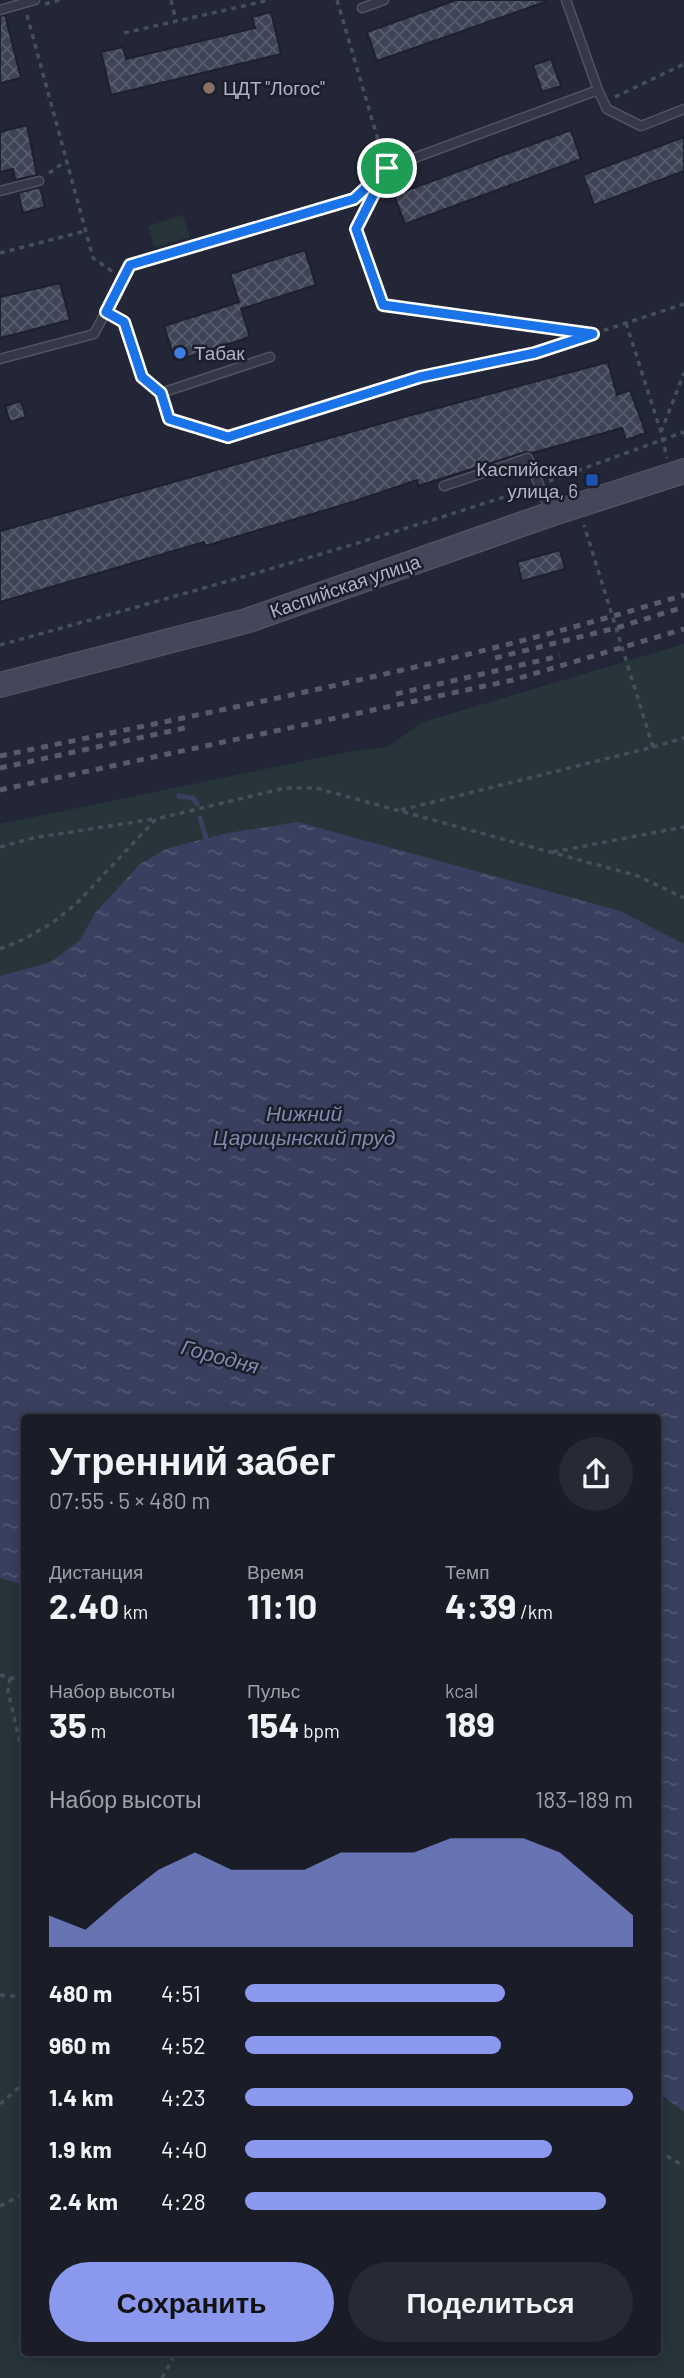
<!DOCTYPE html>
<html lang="ru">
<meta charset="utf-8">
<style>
body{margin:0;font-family:Barlow,sans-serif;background:#272934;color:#f1f3f6;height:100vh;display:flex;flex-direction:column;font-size:26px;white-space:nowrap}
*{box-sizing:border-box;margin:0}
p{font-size:23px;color:#9fa1a8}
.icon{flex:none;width:38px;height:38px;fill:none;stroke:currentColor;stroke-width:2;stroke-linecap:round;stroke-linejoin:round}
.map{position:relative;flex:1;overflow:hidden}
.sheet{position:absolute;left:21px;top:1414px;width:640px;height:942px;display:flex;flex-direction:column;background:#1a1c28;border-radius:7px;box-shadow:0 4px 18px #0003,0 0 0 2px #383a45}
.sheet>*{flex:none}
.pin{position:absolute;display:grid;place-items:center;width:60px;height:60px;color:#fff;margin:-30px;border:4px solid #fff;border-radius:50%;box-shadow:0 2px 7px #0007}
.round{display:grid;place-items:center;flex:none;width:74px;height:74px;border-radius:37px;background:#272934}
.overview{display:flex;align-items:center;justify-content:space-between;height:119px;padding:0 28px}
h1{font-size:38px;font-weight:700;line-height:52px}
.figures{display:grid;grid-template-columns:repeat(3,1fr);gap:10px;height:119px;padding:7px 28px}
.figures div{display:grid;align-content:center}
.figures b{font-size:35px;font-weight:700}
.figures small{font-size:19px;font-weight:400}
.figures p{font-size:19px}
.chart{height:196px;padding:14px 28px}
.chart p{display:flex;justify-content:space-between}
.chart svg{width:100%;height:126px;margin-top:7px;fill:#8a98ee;opacity:.7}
.action{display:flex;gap:14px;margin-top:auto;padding:14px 28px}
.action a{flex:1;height:80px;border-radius:42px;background:#8a98ee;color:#111;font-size:28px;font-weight:700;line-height:80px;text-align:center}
.action a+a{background:#272934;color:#f1f3f6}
ul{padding:0 28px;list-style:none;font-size:23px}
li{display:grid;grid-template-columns:112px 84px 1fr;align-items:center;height:52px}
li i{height:18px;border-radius:9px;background:#8a98ee}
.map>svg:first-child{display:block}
</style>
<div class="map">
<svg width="684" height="2378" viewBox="0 0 684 2378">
<defs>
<pattern id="water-ripples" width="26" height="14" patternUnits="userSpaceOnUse" patternTransform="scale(1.75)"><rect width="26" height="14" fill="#393f5e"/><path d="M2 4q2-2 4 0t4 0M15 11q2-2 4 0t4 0" fill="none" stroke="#535873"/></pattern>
<pattern id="building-cross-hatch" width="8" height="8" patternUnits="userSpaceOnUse" patternTransform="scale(1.75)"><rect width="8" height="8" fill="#3f4356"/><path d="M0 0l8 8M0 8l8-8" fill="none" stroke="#585c6d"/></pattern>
</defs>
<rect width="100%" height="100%" fill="#222636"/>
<path fill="#27343a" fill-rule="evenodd" d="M183 215 190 237 154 247 148 226Z
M684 644V2378H0V824L352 751 387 747 423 722ZM24 1418H658V2352H24Z"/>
<path fill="url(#water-ripples)" d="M298 822 620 911 684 944V2112L658 2092V1418H24V1585L0 1578V976L51 962 80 940 95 913 140 864 168 848 228 833Z"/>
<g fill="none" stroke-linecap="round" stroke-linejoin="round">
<path stroke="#393f5e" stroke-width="5" d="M179 796 193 798 197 804
M200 818 208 845"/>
</g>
<path fill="url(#building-cross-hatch)" stroke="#1d202d" stroke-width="2" d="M456 0H545V2L377 61 367 32Z
M271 12 281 54 111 95 101 52 123 47 126 59 255 28 252 17Z
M5 15 21 78 0 83V16Z
M551 59 561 86 542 92 533 65Z
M27 125 37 175 15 180 13 169 0 172V132Z
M571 130 581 159 405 224 394 195Z
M684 137V171L594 205 583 175Z
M40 187 45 207 23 213 18 193Z
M305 250 316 285 241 309 250 337 175 361 164 326 239 302 230 274Z
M60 283 70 320 0 338V297Z
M608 362 617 395 630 390 646 433 626 440 622 428 532 453 526 452 418 486 417 480 346 504 205 546 204 542 0 602V531L404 417Z
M21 401 26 417 10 422 5 406Z
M560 550 565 569 522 581 517 562Z"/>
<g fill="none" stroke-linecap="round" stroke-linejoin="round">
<defs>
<path id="service" d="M566 0 598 90
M362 8 384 0
M0 10 35 0
M0 191 39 181
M106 312 124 322 142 377 161 393 169 420
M0 359 94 334 130 266 354 199 387 168 598 90 607 109 641 126 684 109
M161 393 270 357
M444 486 528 458 550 511"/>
<path id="secondary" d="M0 685 246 621 551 514 684 471"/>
</defs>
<use href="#service" stroke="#505361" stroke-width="11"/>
<use href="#secondary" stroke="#505361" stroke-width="26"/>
<path stroke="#444f57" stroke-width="3.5" stroke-dasharray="5 5" stroke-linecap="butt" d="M171 0 176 21
M337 0 383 157
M45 4 60 0
M27 15 93 258 113 272
M124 33 270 0
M615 97 684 64
M49 173 66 161
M370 202 356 229 383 305 591 334
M0 253 85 231
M626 323 661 432 667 458
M181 423 228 437 420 377 535 353 684 304
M661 432 684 373
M549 481 684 432
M0 645C177 596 354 547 528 489
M653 747 684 738
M401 810 653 747 584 525
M0 847 33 838 154 819
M553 852 684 827
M0 949 22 940 52 923 76 904 156 819 285 788H316L638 876 684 898
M0 1675 24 1681
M10 1678 8 1691 21 1747 24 1782
M0 1995 24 1997
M0 2104 24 2083
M658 2151 684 2166
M0 2206 24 2194
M162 2378 176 2352"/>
<use href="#service" stroke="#353847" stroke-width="8"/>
<use href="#secondary" stroke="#444759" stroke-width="23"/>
<path stroke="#585b6d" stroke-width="5" stroke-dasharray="7 7" stroke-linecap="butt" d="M495 658 616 628 684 607
M396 694 560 656
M0 756C229 708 460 664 684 595
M0 768 185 728
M0 790 513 680 684 629"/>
</g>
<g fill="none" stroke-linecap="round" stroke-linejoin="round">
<defs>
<path id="route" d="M387 168 356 229 383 305 593 334 535 353 420 377 228 437 169 419 161 393 142 377 124 322 106 312 130 265 354 199Z"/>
</defs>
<use href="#route" stroke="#fff" stroke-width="14"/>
<use href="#route" stroke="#1a73e8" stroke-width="9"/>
</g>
<circle fill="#8d6e63" stroke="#1b1e2b" stroke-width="2.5" cx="209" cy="88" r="7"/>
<circle fill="#3f7fe0" stroke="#1b1e2b" stroke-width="2.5" cx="180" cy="353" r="7"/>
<rect fill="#1a4fb4" stroke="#1b1e2b" stroke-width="2.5" x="585" y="473" width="14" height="14" rx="3.5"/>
<g text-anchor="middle" stroke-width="5" stroke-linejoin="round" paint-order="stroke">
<g font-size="19" fill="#b0b3c3" stroke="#1b1e2b" text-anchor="start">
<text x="223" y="95">ЦДТ "Логос"</text>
<text x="194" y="360">Табак</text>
<text x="578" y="476" text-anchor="end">Каспийская<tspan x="578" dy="22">улица, 6</tspan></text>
</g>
<g font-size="19" fill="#b0b3c3" stroke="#1b1e2b">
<text transform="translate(345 586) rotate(-19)" y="7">Каспийская улица</text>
</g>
<g font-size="21" font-style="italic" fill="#828aad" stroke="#1b1e2b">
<text x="304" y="1121">Нижний<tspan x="304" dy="24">Царицынский пруд</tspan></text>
<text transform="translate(220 1357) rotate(15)" y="7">Городня</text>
</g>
</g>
</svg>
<div class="pin" style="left:387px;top:168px;background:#1e9e55"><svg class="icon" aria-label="arrive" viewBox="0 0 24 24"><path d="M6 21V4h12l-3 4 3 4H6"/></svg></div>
<section class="sheet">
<div class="overview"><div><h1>Утренний забег</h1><p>07:55 · 5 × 480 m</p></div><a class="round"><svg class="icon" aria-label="share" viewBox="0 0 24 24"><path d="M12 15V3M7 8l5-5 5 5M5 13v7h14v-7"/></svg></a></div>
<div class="figures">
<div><p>Дистанция</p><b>2.40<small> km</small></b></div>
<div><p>Время</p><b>11:10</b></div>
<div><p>Темп</p><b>4:39<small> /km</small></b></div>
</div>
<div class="figures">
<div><p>Набор высоты</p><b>35<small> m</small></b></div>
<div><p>Пульс</p><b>154<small> bpm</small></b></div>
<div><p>kcal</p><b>189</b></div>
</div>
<div class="chart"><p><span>Набор высоты</span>183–189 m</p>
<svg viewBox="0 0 160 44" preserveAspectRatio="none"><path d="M0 44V33L10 38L20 27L30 17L40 11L50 17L60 17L70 17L80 11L90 11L100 11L110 6L120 6L130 6L140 11L150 22L160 33V44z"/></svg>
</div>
<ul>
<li><b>480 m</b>4:51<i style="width:67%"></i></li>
<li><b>960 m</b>4:52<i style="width:66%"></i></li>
<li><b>1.4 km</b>4:23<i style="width:100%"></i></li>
<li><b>1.9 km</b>4:40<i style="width:79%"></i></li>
<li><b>2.4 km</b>4:28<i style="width:93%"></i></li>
</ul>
<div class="action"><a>Сохранить</a><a>Поделиться</a></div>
</section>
</div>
